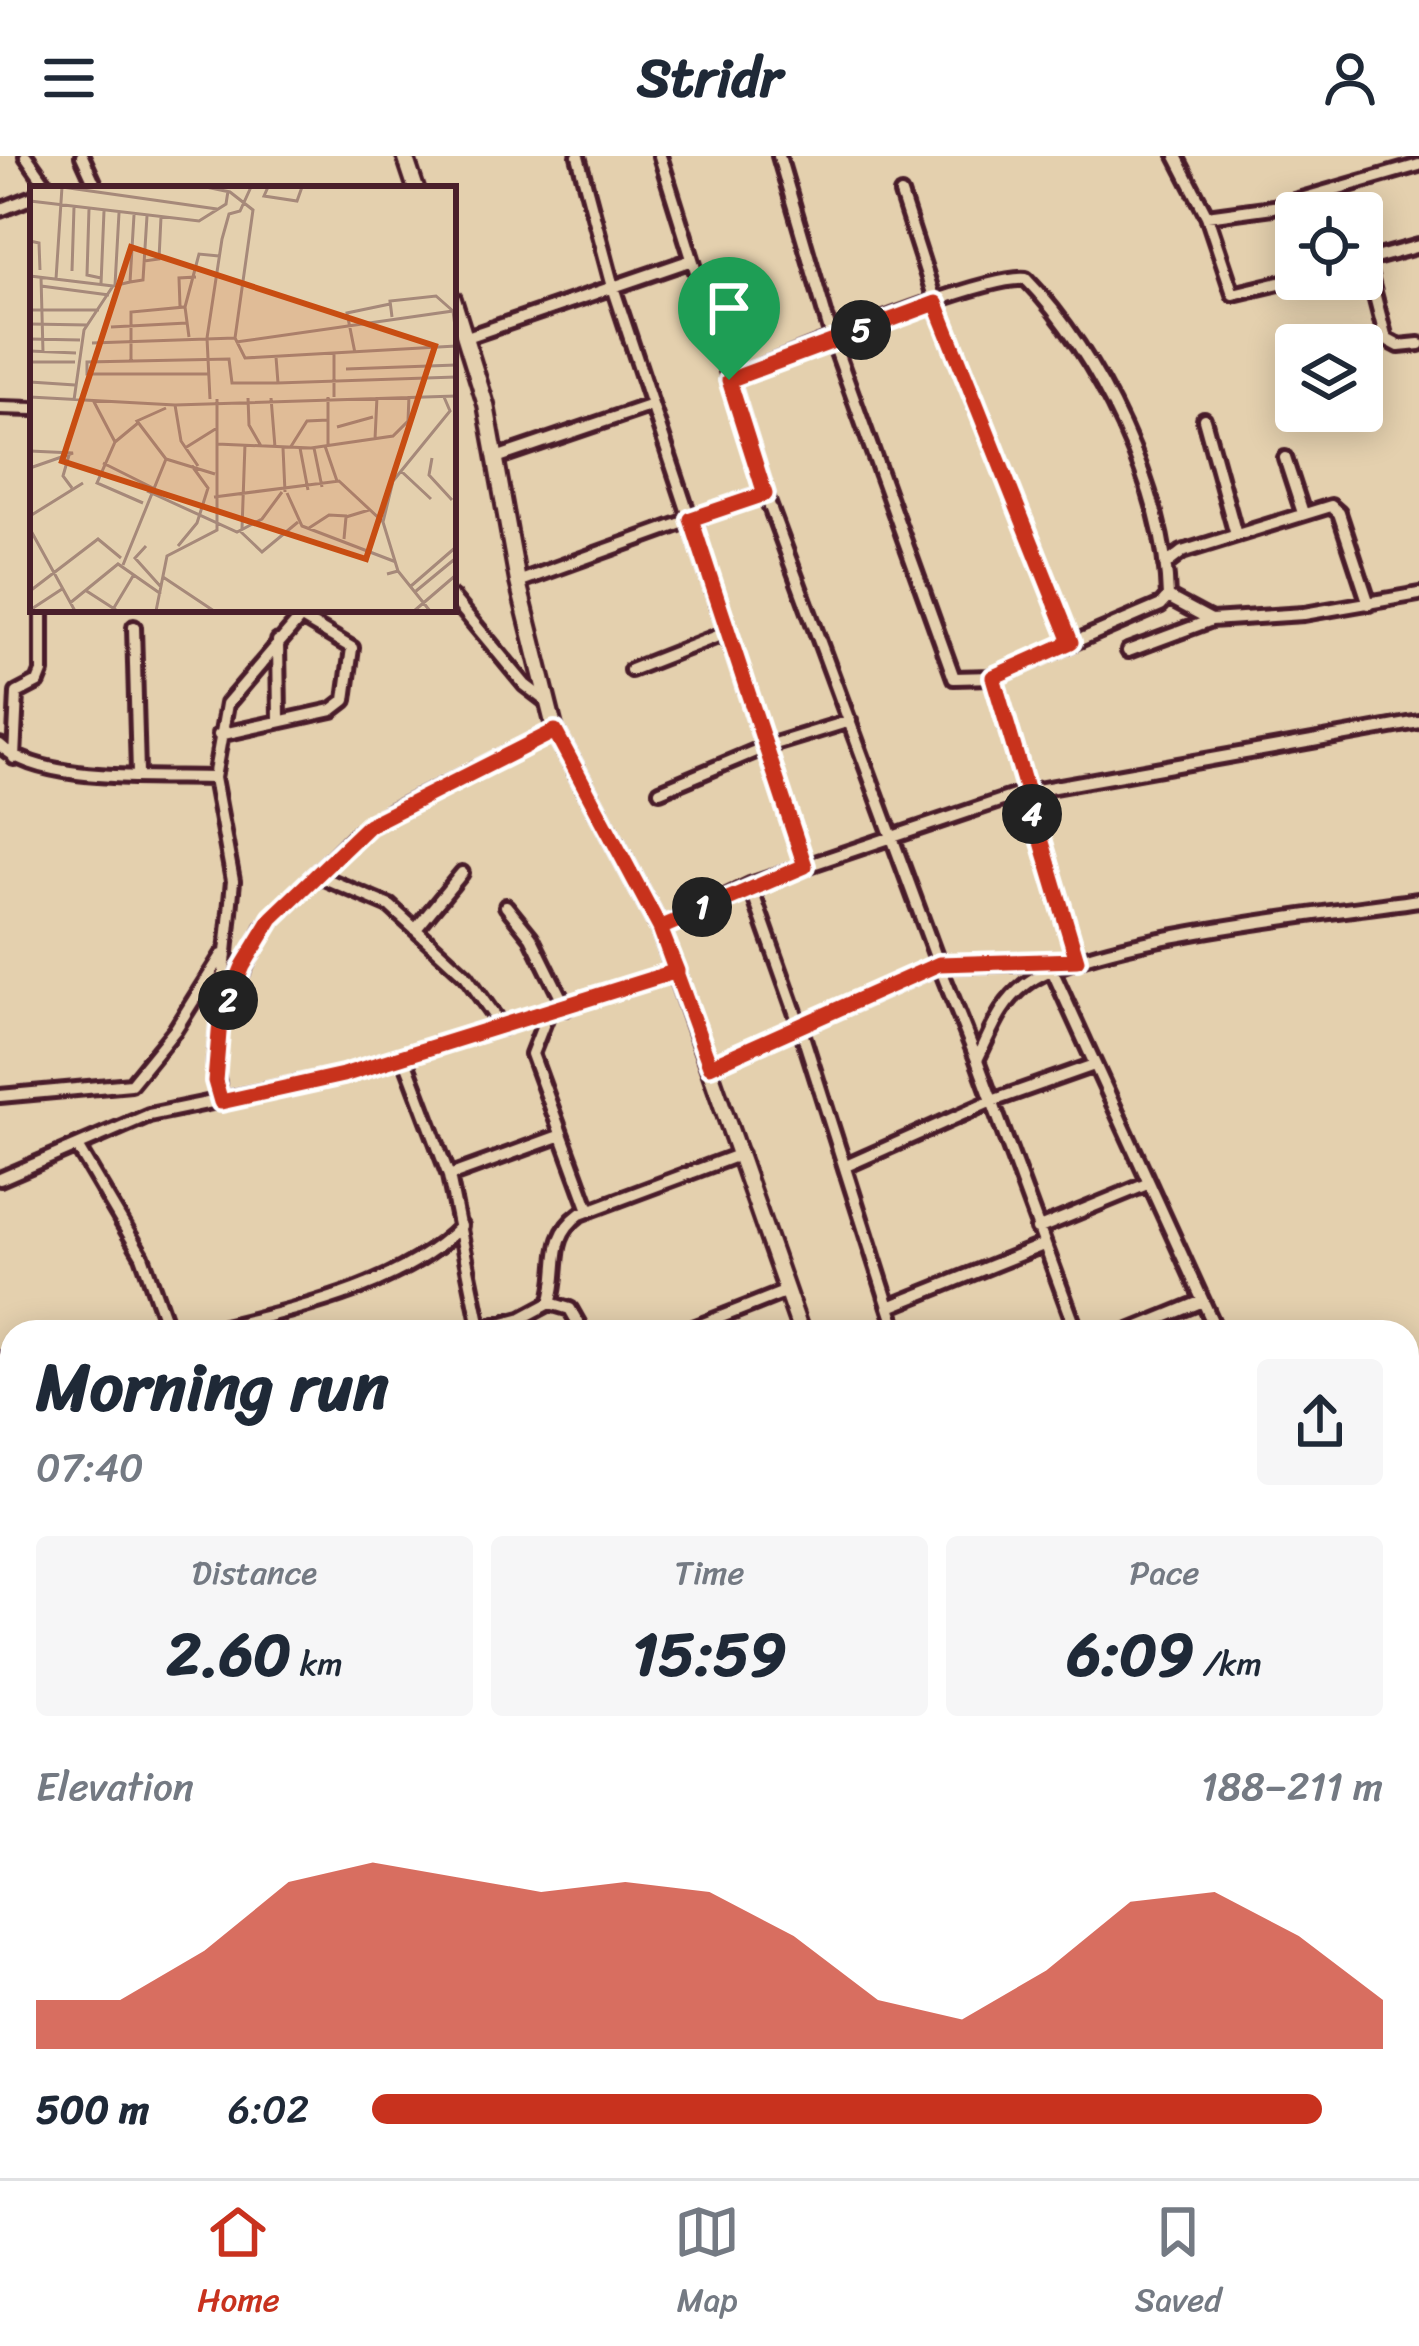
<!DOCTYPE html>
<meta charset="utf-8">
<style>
body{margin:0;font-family:Sriracha,sans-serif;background:#f6f6f7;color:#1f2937;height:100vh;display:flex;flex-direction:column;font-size:45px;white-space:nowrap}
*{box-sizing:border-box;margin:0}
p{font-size:39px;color:#747a83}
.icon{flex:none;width:66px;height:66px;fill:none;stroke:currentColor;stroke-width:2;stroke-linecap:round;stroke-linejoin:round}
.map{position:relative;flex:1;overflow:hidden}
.details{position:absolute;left:0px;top:1164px;width:1419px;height:858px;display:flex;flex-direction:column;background:#fff;border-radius:36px 36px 0 0;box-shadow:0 6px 30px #0003}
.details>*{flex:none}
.fabs{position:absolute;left:1275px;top:36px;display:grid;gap:24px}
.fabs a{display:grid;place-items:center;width:108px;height:108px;border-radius:12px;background:#fff;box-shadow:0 6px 30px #0003;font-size:60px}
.pin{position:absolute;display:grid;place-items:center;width:102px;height:102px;color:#fff;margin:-123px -51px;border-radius:50% 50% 50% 0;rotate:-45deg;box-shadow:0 0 12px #0007}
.pin .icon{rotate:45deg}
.km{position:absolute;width:60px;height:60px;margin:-30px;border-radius:50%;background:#222;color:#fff;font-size:33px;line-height:60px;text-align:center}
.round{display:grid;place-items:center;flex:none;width:126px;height:126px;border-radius:12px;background:#f6f6f7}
.head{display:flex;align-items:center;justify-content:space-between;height:204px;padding:0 36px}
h1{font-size:66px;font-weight:800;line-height:90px}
.stats{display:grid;grid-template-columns:repeat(3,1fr);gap:18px;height:204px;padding:12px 36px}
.stats div{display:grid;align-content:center;border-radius:12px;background:#f6f6f7;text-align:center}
.stats b{font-size:60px;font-weight:800}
.stats small{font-size:33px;font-weight:400}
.stats p{font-size:33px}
.chart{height:336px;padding:24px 36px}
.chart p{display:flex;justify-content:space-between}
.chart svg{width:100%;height:216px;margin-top:12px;fill:#c8321e;opacity:.7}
ul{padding:0 36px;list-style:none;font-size:39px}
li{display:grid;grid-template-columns:192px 144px 1fr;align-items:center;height:90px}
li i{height:30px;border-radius:15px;background:#c8321e}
header{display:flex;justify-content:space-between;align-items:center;height:156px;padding:0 36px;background:#fff;font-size:54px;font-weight:800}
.menu{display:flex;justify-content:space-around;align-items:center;height:168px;border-top:3px solid #e0e1e3;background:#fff;font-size:33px;color:#747a83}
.menu a{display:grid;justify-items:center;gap:6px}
.menu .current{color:#c8321e}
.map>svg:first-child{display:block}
</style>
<header><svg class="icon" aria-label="menu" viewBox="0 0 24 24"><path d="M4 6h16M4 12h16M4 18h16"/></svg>Stridr<svg class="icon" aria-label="person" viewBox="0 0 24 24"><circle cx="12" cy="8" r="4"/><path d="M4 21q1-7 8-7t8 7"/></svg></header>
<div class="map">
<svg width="1419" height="2022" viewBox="0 0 1419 2022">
<rect width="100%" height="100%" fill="#e4d0ae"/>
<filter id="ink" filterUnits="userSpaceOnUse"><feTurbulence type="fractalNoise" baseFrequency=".00833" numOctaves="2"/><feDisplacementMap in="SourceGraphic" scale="24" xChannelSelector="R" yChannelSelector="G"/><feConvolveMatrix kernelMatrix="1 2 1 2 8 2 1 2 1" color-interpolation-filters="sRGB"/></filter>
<g filter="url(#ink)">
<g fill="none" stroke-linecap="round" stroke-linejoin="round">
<defs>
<path id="minor" d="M26 0 49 33
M82 0 97 33
M578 0 613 131 805 710
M660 0 765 337 939 809 800 870 889 1151
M1176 0 1207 60 1273 51 1419 9
M901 38 936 147 1071 486
M0 54 33 41
M1207 60 1233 138 1296 123
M1364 105 1419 90
M1366 105 1386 183 1399 190 1419 188
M467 181 689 105
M729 223C782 204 983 118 1026 123 1099 198 1166 336 1168 441L1161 449 993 521 954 522 833 185 779 0
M0 252 33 253
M1204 263 1236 379
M496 302 652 249
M1285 302 1303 357
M1165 409 1182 396 1331 350 1339 357 1369 448
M518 426 765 337
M1168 441 1211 464 1304 458 1419 438
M453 442 525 529 546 545
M134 471 138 617
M278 485 279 563
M1128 495 1209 465
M631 514 728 476
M993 521 1077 804
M219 579 332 554 345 544 352 492 300 461
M0 589C39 628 159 620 214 622L227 548 308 453
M14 602 17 537 38 526 42 516V453
M214 622 233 725 215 909 221 946
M660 635 765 591 850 565
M319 720 390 750 466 820 502 871
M506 750 531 781 566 852
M660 772 750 729 1026 636 1419 566
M416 773 462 717
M1052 814 1217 1176
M548 857 532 898 589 1054
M219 865 264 771 354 680 392 655 555 575
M404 901 449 1020 481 1176
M977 904 939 809 1067 806
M710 910 800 870 750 729
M0 940 131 928 175 874 222 799
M77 990 142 1100 169 1176
M846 1010 992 945 1094 909
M449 1020 559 980
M0 1023 149 959 343 919 677 815
M1037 1073 1147 1028
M550 1147 570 1153 583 1176
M480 1173 522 1162 550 1147C562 1113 546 1083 580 1058L741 998
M204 1176C287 1155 400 1133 461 1070
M683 1176 787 1135
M897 1176 889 1151 1043 1089
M1077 1176 977 904C992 874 999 849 1026 828 1088 781 1333 757 1419 744
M1127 1176 1203 1145
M0 1203 12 1202
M0 1294 12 1302
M1407 1445 1419 1436
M0 1490 12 1498
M1407 1535 1419 1552
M1407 1749 1419 1743
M1407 1840 1419 1834
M31 2010 32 2022
M338 2010 339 2022
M829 2010V2022
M1201 2010 1205 2022
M1404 2010 1409 2022
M279 2022 283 2010
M411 2022 413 2010
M1270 2022 1308 2010"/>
<path id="tertiary" d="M405 0 416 33
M453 143 486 249 518 426 555 575 660 772 801 1176
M1083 2010 1088 2022"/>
</defs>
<use href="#minor" stroke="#4a1f2b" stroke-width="20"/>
<use href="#tertiary" stroke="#4a1f2b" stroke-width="22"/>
<use href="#minor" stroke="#e4d0ae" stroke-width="10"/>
<use href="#tertiary" stroke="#e4d0ae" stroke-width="14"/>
</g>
</g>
<g fill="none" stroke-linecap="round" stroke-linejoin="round" filter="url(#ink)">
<defs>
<path id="route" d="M729 224 765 338 691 363 805 710 660 772 677 815 343 919 221 946 215 925 220 865 243 810 272 762 369 669 555 575 660 772 710 910 939 808 1077 804 993 521 1071 486 936 147 729 224"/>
</defs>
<use href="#route" stroke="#fff" stroke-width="24"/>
<use href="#route" stroke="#c8321e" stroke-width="15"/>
</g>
<g transform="translate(30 30)">
<rect width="426" height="426" fill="#e4d0ae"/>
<path fill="none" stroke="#a6897a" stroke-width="3" d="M176 1 200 6 223 24 205 152 215 172 426 160M238 1 234 10 267 15 272 1M0 15 169 35 196 18 198 5M59 23 57 89 71 92M0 55 9 57 10 84M114 75 129 73 131 31M42 85 44 21M0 90 83 100M11 91 13 166M26 93 32 1 187 23M100 96 113 94 117 30M71 98 74 25M85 99 89 27M11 100 79 109M150 120 149 92 166 91M155 121 169 68 189 70M0 124H69M362 131 360 115 406 110 423 125M0 138 58 139M81 141 157 137M0 153 50 154M206 156 423 125 426 148M62 157 205 152M0 165 46 167M325 167 317 127 360 118M246 171 248 197 426 191M0 176H45M101 176V126L155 121 159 151M316 183 426 179M178 188H57V176L199 173 202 197H248M0 196 45 199M0 211 145 219 426 210M298 211V260M304 211V168M218 212 219 239 231 260M241 212 245 261M180 213 177 152 192 53 199 28 210 25 221 1M44 214 54 144 83 100 100 96 104 29M63 214 85 256M145 219 151 255 168 280M108 237 85 256 67 297 113 317M307 241 343 231M345 253 347 211M187 258 281 262 363 250 378 235 379 210M295 260 307 295M155 262 187 242M253 262 255 306M260 262 277 235 298 234M270 262 278 304M284 262 292 301M0 265 43 267 0 282M39 269 33 290 42 302M402 272 399 289 422 314M136 273 185 288M73 277 123 302M371 285 401 313M117 305 207 346 232 333 252 306M257 307 272 340 366 376M184 311 309 295 353 336 368 385M0 330 53 297M353 336 363 295 420 225 414 211M279 342 299 329 317 330M0 343 45 425M212 343 215 258M210 345 232 366 268 336M314 353 316 331 339 324M116 360 105 372 131 401M148 360 167 337 178 302 162 280M93 379 136 273 107 235 136 222M357 388 368 385 400 425M133 391 184 425M381 400 426 361M55 404 86 424M0 405 68 353 91 372M386 405 426 372M40 417 88 378 131 408M0 424 32 403M82 425 103 390M126 425 137 370 187 344V213M384 425 426 389"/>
<path fill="#c84d12" fill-opacity="0.15" stroke="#c84d12" stroke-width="6" d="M101 61 405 160 336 373 32 275Z"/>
<rect width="426" height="426" fill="none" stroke="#4a1f2b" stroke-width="6"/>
</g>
</svg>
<div class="fabs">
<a><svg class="icon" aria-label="locate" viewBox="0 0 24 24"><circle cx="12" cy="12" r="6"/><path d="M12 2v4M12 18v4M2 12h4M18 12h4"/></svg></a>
<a><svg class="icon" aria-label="layers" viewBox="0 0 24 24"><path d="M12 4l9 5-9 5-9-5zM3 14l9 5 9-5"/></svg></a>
</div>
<div class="pin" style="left:729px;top:224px;background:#1e9e55"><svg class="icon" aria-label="arrive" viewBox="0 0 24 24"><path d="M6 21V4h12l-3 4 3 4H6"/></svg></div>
<b class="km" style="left:702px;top:751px">1</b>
<b class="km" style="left:228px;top:844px">2</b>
<b class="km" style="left:1032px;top:658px">4</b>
<b class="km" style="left:861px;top:174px">5</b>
<section class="details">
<div class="head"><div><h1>Morning run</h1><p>07:40</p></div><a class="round"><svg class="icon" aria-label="share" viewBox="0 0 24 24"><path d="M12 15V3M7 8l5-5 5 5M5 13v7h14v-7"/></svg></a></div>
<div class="stats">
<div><p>Distance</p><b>2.60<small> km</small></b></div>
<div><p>Time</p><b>15:59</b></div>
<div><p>Pace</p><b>6:09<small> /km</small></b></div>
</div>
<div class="chart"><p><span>Elevation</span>188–211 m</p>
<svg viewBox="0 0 160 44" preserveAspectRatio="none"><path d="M0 44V34L10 34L20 24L30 10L40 6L50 9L60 12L70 10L80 12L90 21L100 34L110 38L120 28L130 14L140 12L150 21L160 34V44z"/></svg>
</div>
<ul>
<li><b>500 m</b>6:02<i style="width:94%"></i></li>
</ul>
</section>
</div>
<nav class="menu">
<a class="current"><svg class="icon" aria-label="home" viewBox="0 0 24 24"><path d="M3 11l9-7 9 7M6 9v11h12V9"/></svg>Home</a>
<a><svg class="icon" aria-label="map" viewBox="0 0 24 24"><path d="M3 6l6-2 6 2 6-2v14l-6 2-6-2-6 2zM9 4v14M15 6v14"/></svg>Map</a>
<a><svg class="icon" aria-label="saved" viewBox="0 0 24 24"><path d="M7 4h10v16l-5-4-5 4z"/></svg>Saved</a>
</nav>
